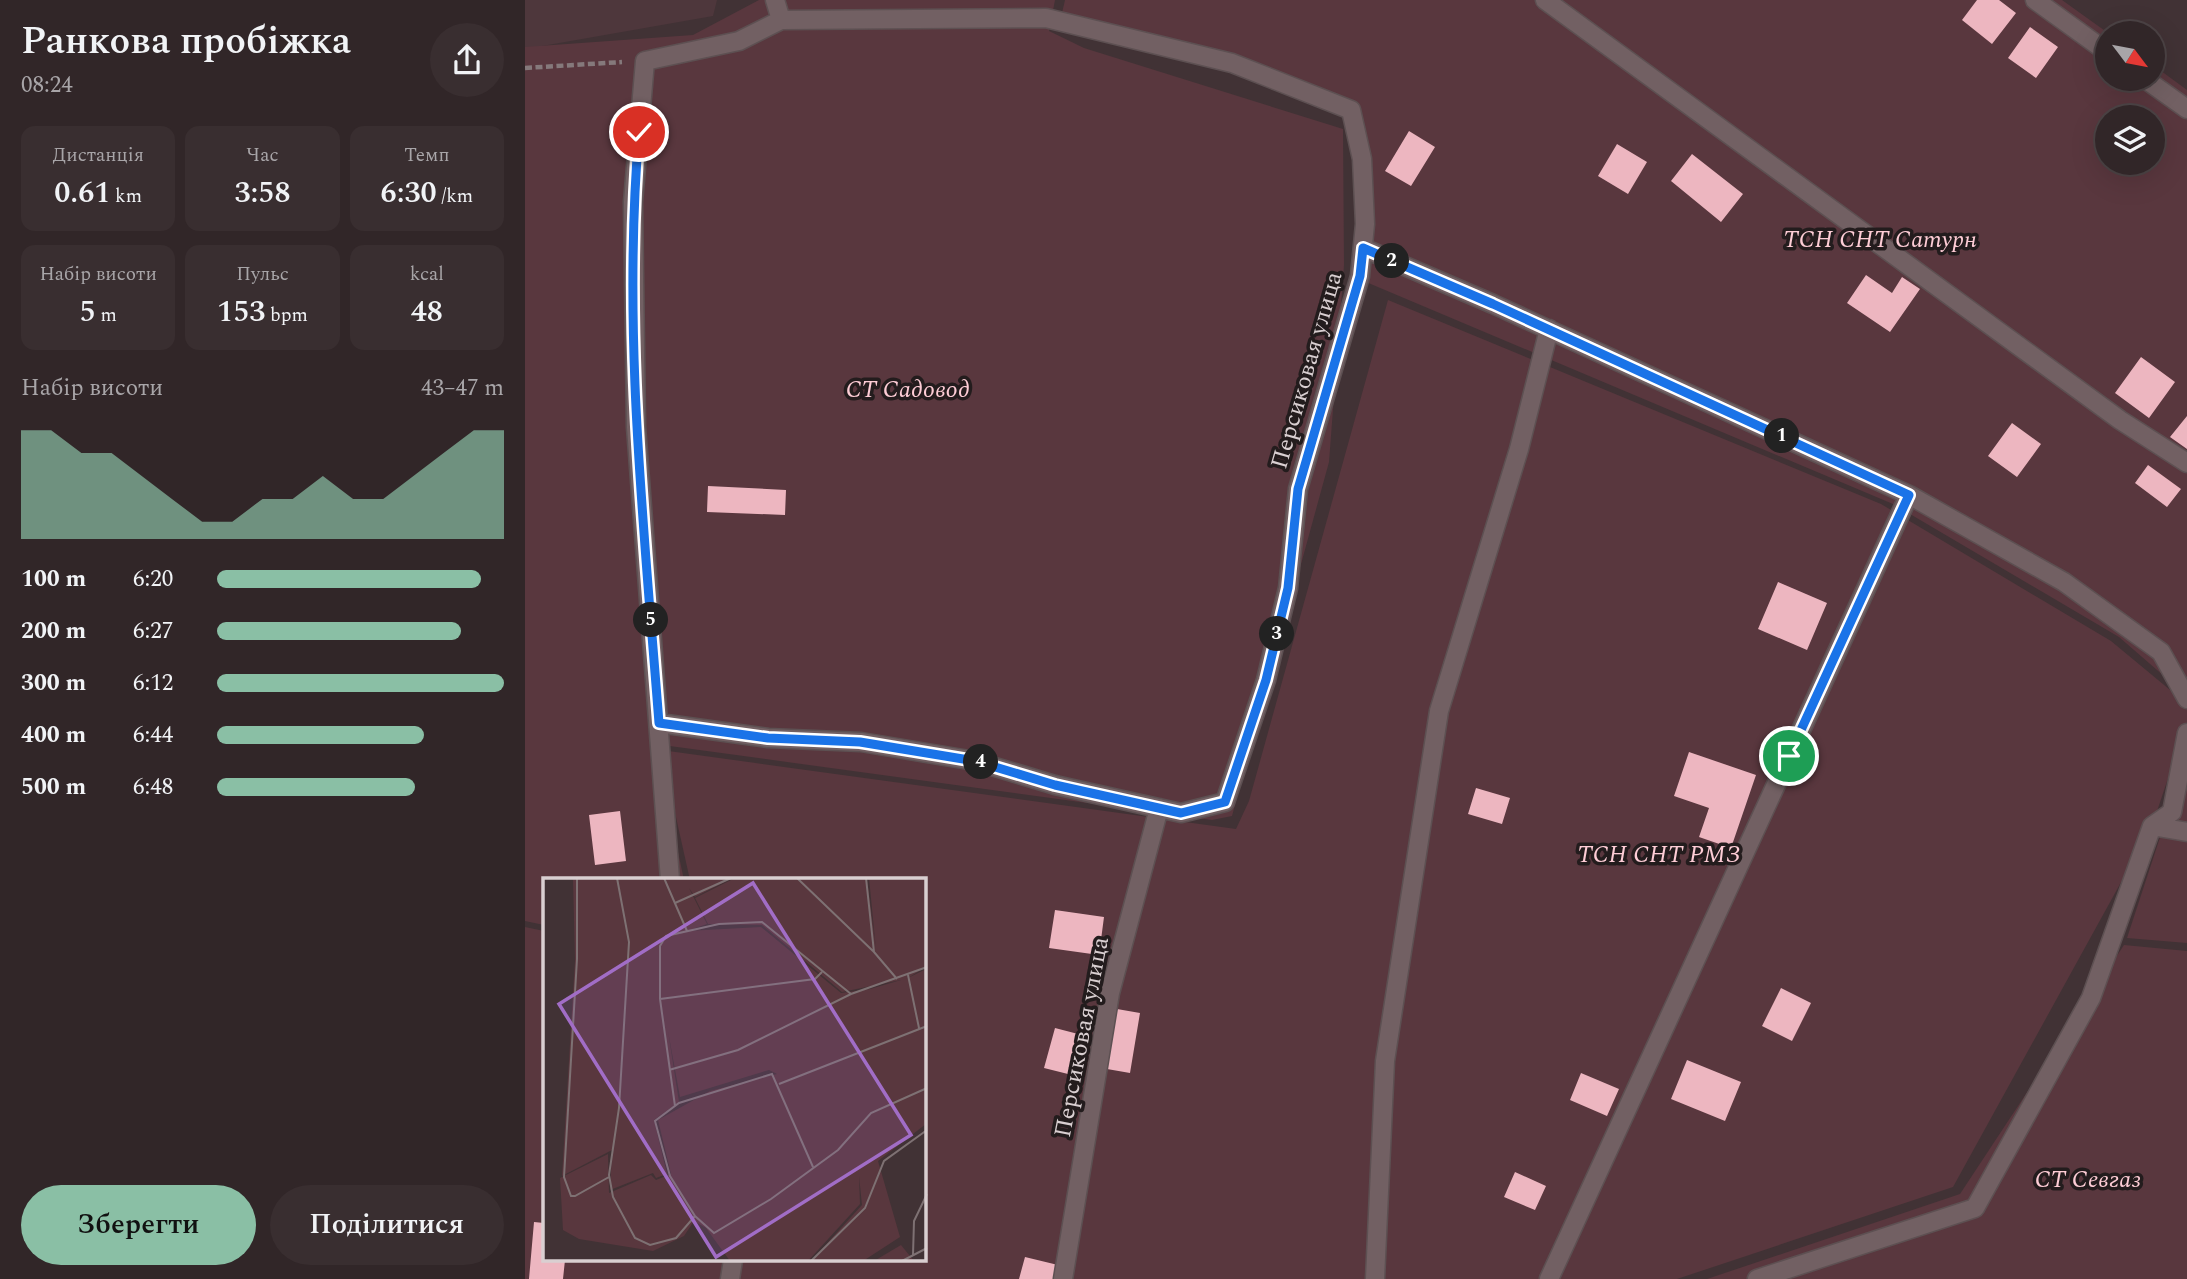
<!DOCTYPE html>
<html lang="uk">
<meta charset="utf-8">
<style>
body{margin:0;font-family:Spectral,serif;background:#392e30;color:#f1f3f6;height:100vh;display:flex;flex-direction:column;font-size:26px;white-space:nowrap}
*{box-sizing:border-box;margin:0}
p{font-size:23px;color:#a8a5a8}
.icon{flex:none;width:38px;height:38px;fill:none;stroke:currentColor;stroke-width:2;stroke-linecap:round;stroke-linejoin:round}
.map{position:relative;flex:1;overflow:hidden}
.side{display:flex;flex-direction:column;background:#312628;width:525px}
.side>*{flex:none}
.needle{width:46px;rotate:122deg}
.buttons{position:absolute;left:1570px;top:21px;display:grid;gap:14px}
.buttons a{display:grid;place-items:center;width:70px;height:70px;border-radius:50%;background:#312628;box-shadow:0 7px 28px #0002,0 0 0 2px #4c4345;font-size:35px}
.pin{position:absolute;display:grid;place-items:center;width:60px;height:60px;color:#fff;margin:-30px;border:4px solid #fff;border-radius:50%;box-shadow:0 2px 7px #0007}
.km{position:absolute;width:35px;height:35px;margin:-18px;border-radius:50%;background:#222;color:#fff;font-size:19px;line-height:35px;text-align:center}
.round{display:grid;place-items:center;flex:none;width:74px;height:74px;border-radius:37px;background:#392e30}
.summary{display:flex;align-items:center;justify-content:space-between;height:119px;padding:0 21px}
h1{font-size:38px;font-weight:600;line-height:52px}
.figures{display:grid;grid-template-columns:repeat(3,1fr);gap:10px;height:119px;padding:7px 21px}
.figures div{display:grid;align-content:center;border-radius:14px;background:#392e30;text-align:center}
.figures b{font-size:30px;font-weight:600}
.figures small{font-size:19px;font-weight:400}
.figures p{font-size:19px}
.chart{height:196px;padding:14px 21px}
.chart p{display:flex;justify-content:space-between}
.chart svg{width:100%;height:126px;margin-top:7px;fill:#8abfa5;opacity:.7}
.action{display:flex;gap:14px;margin-top:auto;padding:14px 21px}
.action a{flex:1;height:80px;border-radius:42px;background:#8abfa5;color:#111;font-size:28px;font-weight:600;line-height:80px;text-align:center}
.action a+a{background:#392e30;color:#f1f3f6}
ul{padding:0 21px;list-style:none;font-size:23px}
li{display:grid;grid-template-columns:112px 84px 1fr;align-items:center;height:52px}
li i{height:18px;border-radius:9px;background:#8abfa5}
main{display:flex;flex:1;min-height:0}
.map>svg:first-child{display:block}
</style>
<main>
<section class="side">
<div class="summary"><div><h1>Ранкова пробіжка</h1><p>08:24</p></div><a class="round"><svg class="icon" aria-label="share" viewBox="0 0 24 24"><path d="M12 15V3M7 8l5-5 5 5M5 13v7h14v-7"/></svg></a></div>
<div class="figures">
<div><p>Дистанція</p><b>0.61<small> km</small></b></div>
<div><p>Час</p><b>3:58</b></div>
<div><p>Темп</p><b>6:30<small> /km</small></b></div>
</div>
<div class="figures">
<div><p>Набір висоти</p><b>5<small> m</small></b></div>
<div><p>Пульс</p><b>153<small> bpm</small></b></div>
<div><p>kcal</p><b>48</b></div>
</div>
<div class="chart"><p><span>Набір висоти</span>43–47 m</p>
<svg viewBox="0 0 160 44" preserveAspectRatio="none"><path d="M0 44V6L10 6L20 14L30 14L40 22L50 30L60 38L70 38L80 30L90 30L100 22L110 30L120 30L130 22L140 14L150 6L160 6V44z"/></svg>
</div>
<ul>
<li><b>100 m</b>6:20<i style="width:92%"></i></li>
<li><b>200 m</b>6:27<i style="width:85%"></i></li>
<li><b>300 m</b>6:12<i style="width:100%"></i></li>
<li><b>400 m</b>6:44<i style="width:72%"></i></li>
<li><b>500 m</b>6:48<i style="width:69%"></i></li>
</ul>
<div class="action"><a>Зберегти</a><a>Поділитися</a></div>
</section>
<div class="map">
<svg width="1662" height="1279" viewBox="0 0 1662 1279">
<rect width="100%" height="100%" fill="#413235"/>
<path fill="#4e373c" d="M0 0H192L188 16 0 49Z"/>
<path fill="#59373e" fill-rule="evenodd" d="M234 0H530L524 31 559 48 818 129 819 265 804 462 707 816 687 820 130 744 159 880H19V925L0 921V47L168 35Z
M540 0H1537L1583 33 1582 79H1628V65L1662 90V696L1594 637 1368 504 841 282 830 109 537 13ZM1582 117H1628V163H1582Z
M863 300 1356 504 1586 641 1662 704V722L1627 826 1428 1187 1152 1279H0V927L19 931V1260H399V880H165L136 750 711 829 724 801Z
M1662 755V943L1602 938Z
M1599 945 1662 951V1279H1182L1435 1194Z"/>
<path fill="#edb6c0" d="M1452 0H1474L1491 13 1467 44 1437 20Z
M1505 27 1533 47 1511 78 1483 58Z
M884 131 910 147 886 186 860 171Z
M1092 144 1122 162 1103 194 1073 176Z
M1167 154 1218 194 1196 222 1146 181Z
M1341 275 1367 293 1377 277 1395 289 1365 332 1322 303Z
M1616 357 1650 382 1624 418 1590 393Z
M1662 416V449L1645 437Z
M1487 423 1516 444 1492 477 1463 456Z
M1623 465 1656 489 1642 507 1610 483Z
M183 486 261 490 260 515 182 512Z
M1253 582 1302 603 1282 650 1233 629Z
M1164 752 1231 775 1206 848 1174 837 1184 808 1149 796Z
M951 788 985 798 977 824 943 814Z
M95 811 101 861 70 865 64 815Z
M530 910 579 917 574 955 524 948Z
M1256 988 1286 1003 1267 1041 1237 1026Z
M592 1009 615 1013 605 1073 582 1069Z
M530 1028 557 1035 547 1075 519 1068Z
M1162 1060 1216 1082 1200 1121 1146 1099Z
M1056 1073 1094 1089 1082 1116 1045 1100Z
M990 1172 1021 1186 1010 1210 979 1197Z
M9 1222 19 1223V1260H40L38 1279H4Z
M500 1257 533 1265 529 1279H494Z"/>
<g fill="none" stroke-linecap="round" stroke-linejoin="round">
<defs>
<path id="minor" d="M250 0 256 20
M1020 0 1595 420 1662 463
M1510 0 1582 52
M1620 79 1662 109
M838 248 968 304 1384 495 1539 582 1636 652 1662 699
M134 723 243 738 336 742 450 761 530 785 656 813 700 802 741 680 763 588 773 489 835 276 840 224 837 159 826 110 707 63 521 18 256 20 214 41 120 61 108 202 111 427 145 880
M1627 826 1662 832
M205 1279 208 1260
M538 1279 585 993 634 808
M850 1279 860 1061 914 711 994 449 1024 329
M1024 1279 1384 495
M1232 1279 1450 1208 1566 998 1627 826 1647 812 1662 733"/>
</defs>
<use href="#minor" stroke="#5d5052" stroke-width="21"/>
<path stroke="#85797b" stroke-width="4.5" stroke-dasharray="7 3.5" stroke-linecap="butt" d="M0 68 97 62"/>
<use href="#minor" stroke="#726063" stroke-width="18"/>
</g>
<g fill="none" stroke-linecap="round" stroke-linejoin="round">
<defs>
<path id="route" d="M114 132C97 329 119 527 134 723L243 738 335 742 450 761 530 785 656 813 700 802 741 680 763 588 773 489 835 276 838 248 968 304 1384 495 1264 756"/>
</defs>
<use href="#route" stroke="#fff" stroke-width="14"/>
<use href="#route" stroke="#1a73e8" stroke-width="9"/>
</g>
<g text-anchor="middle" stroke-width="7" stroke-linejoin="round" paint-order="stroke">
<g font-size="24" font-style="italic" fill="#fecdd6" stroke="#231c1d">
<text x="1355" y="247">ТСН СНТ Сатурн</text>
<text x="383" y="397">СТ Садовод</text>
<text x="1134" y="862">ТСН СНТ РМЗ</text>
<text x="1563" y="1187">СТ Севгаз</text>
</g>
<g font-size="24" fill="#d9cfd1" stroke="#231c1d">
<text transform="translate(781 370) rotate(-74)" y="8">Персиковая улица</text>
<text transform="translate(556 1037) rotate(-79)" y="8">Персиковая улица</text>
</g>
</g>
<g transform="translate(18 878)">
<rect width="383" height="383" fill="#413235"/>
<path d="M30 0H190L152 19 146 10 164 46 144 53 218 49 298 115 327 111 358 102 299 114 219 47 165 46 152 20 192 0H324L333 72 326 0H383V89L363 101 383 91V246L335 283 357 359 320 383H268L319 327 316 298 317 326 265 383H187L163 350 151 343 141 358 110 373 36 361 20 352 17 300 65 276 66 315 108 297 113 302 128 296 115 242 167 213 234 196 226 192 137 219 125 153 136 224 111 242 124 296 113 300 110 295 67 312 69 272 19 298 32 83ZM358 367 371 383H331Z" fill="#59373e"/>
<path fill="none" stroke="#7e7173" stroke-width="2" d="M34 0V81L21 299 28 318H32L66 299M74 0 86 64 76 230 66 297 70 319 92 360 107 367 133 360 152 338M121 0 144 53M254 0 331 74M323 0 331 74 354 101M132 25 188 0M365 97 376 150M117 121 272 101 279 94M126 192 195 172 308 116 384 89M236 206 384 148M132 228 117 121V68L123 58 176 46 219 44 308 116M270 289 229 196 136 225 112 243 127 298 152 338 171 355 228 321 295 272 328 235 384 210M370 377 371 343 384 316M268 383 322 330 341 283 384 252M359 383 384 370"/>
<path fill="#a16dc6" fill-opacity="0.15" stroke="#a16dc6" stroke-width="3.5" d="M210 5 368 257 173 379 16 126Z"/>
<rect width="383" height="383" fill="none" stroke="#d9cfd1" stroke-width="3.5"/>
</g>
</svg>
<div class="buttons">
<a><svg class="needle" viewBox="-14 -14 28 28"><path d="M0-13l5 13h-10z" fill="#e53935"/><path d="M0 13l5-13h-10z" fill="#a8a5a8"/></svg></a>
<a><svg class="icon" aria-label="layers" viewBox="0 0 24 24"><path d="M12 4l9 5-9 5-9-5zM3 14l9 5 9-5"/></svg></a>
</div>
<div class="pin" style="left:1264px;top:756px;background:#1e9e55"><svg class="icon" aria-label="arrive" viewBox="0 0 24 24"><path d="M6 21V4h12l-3 4 3 4H6"/></svg></div>
<div class="pin" style="left:114px;top:132px;background:#d93025"><svg class="icon" aria-label="check" viewBox="0 0 24 24"><path d="M5 12l5 5 9-10"/></svg></div>
<b class="km" style="left:1257px;top:436px">1</b>
<b class="km" style="left:867px;top:261px">2</b>
<b class="km" style="left:752px;top:634px">3</b>
<b class="km" style="left:456px;top:762px">4</b>
<b class="km" style="left:126px;top:620px">5</b>
</div>
</main>
